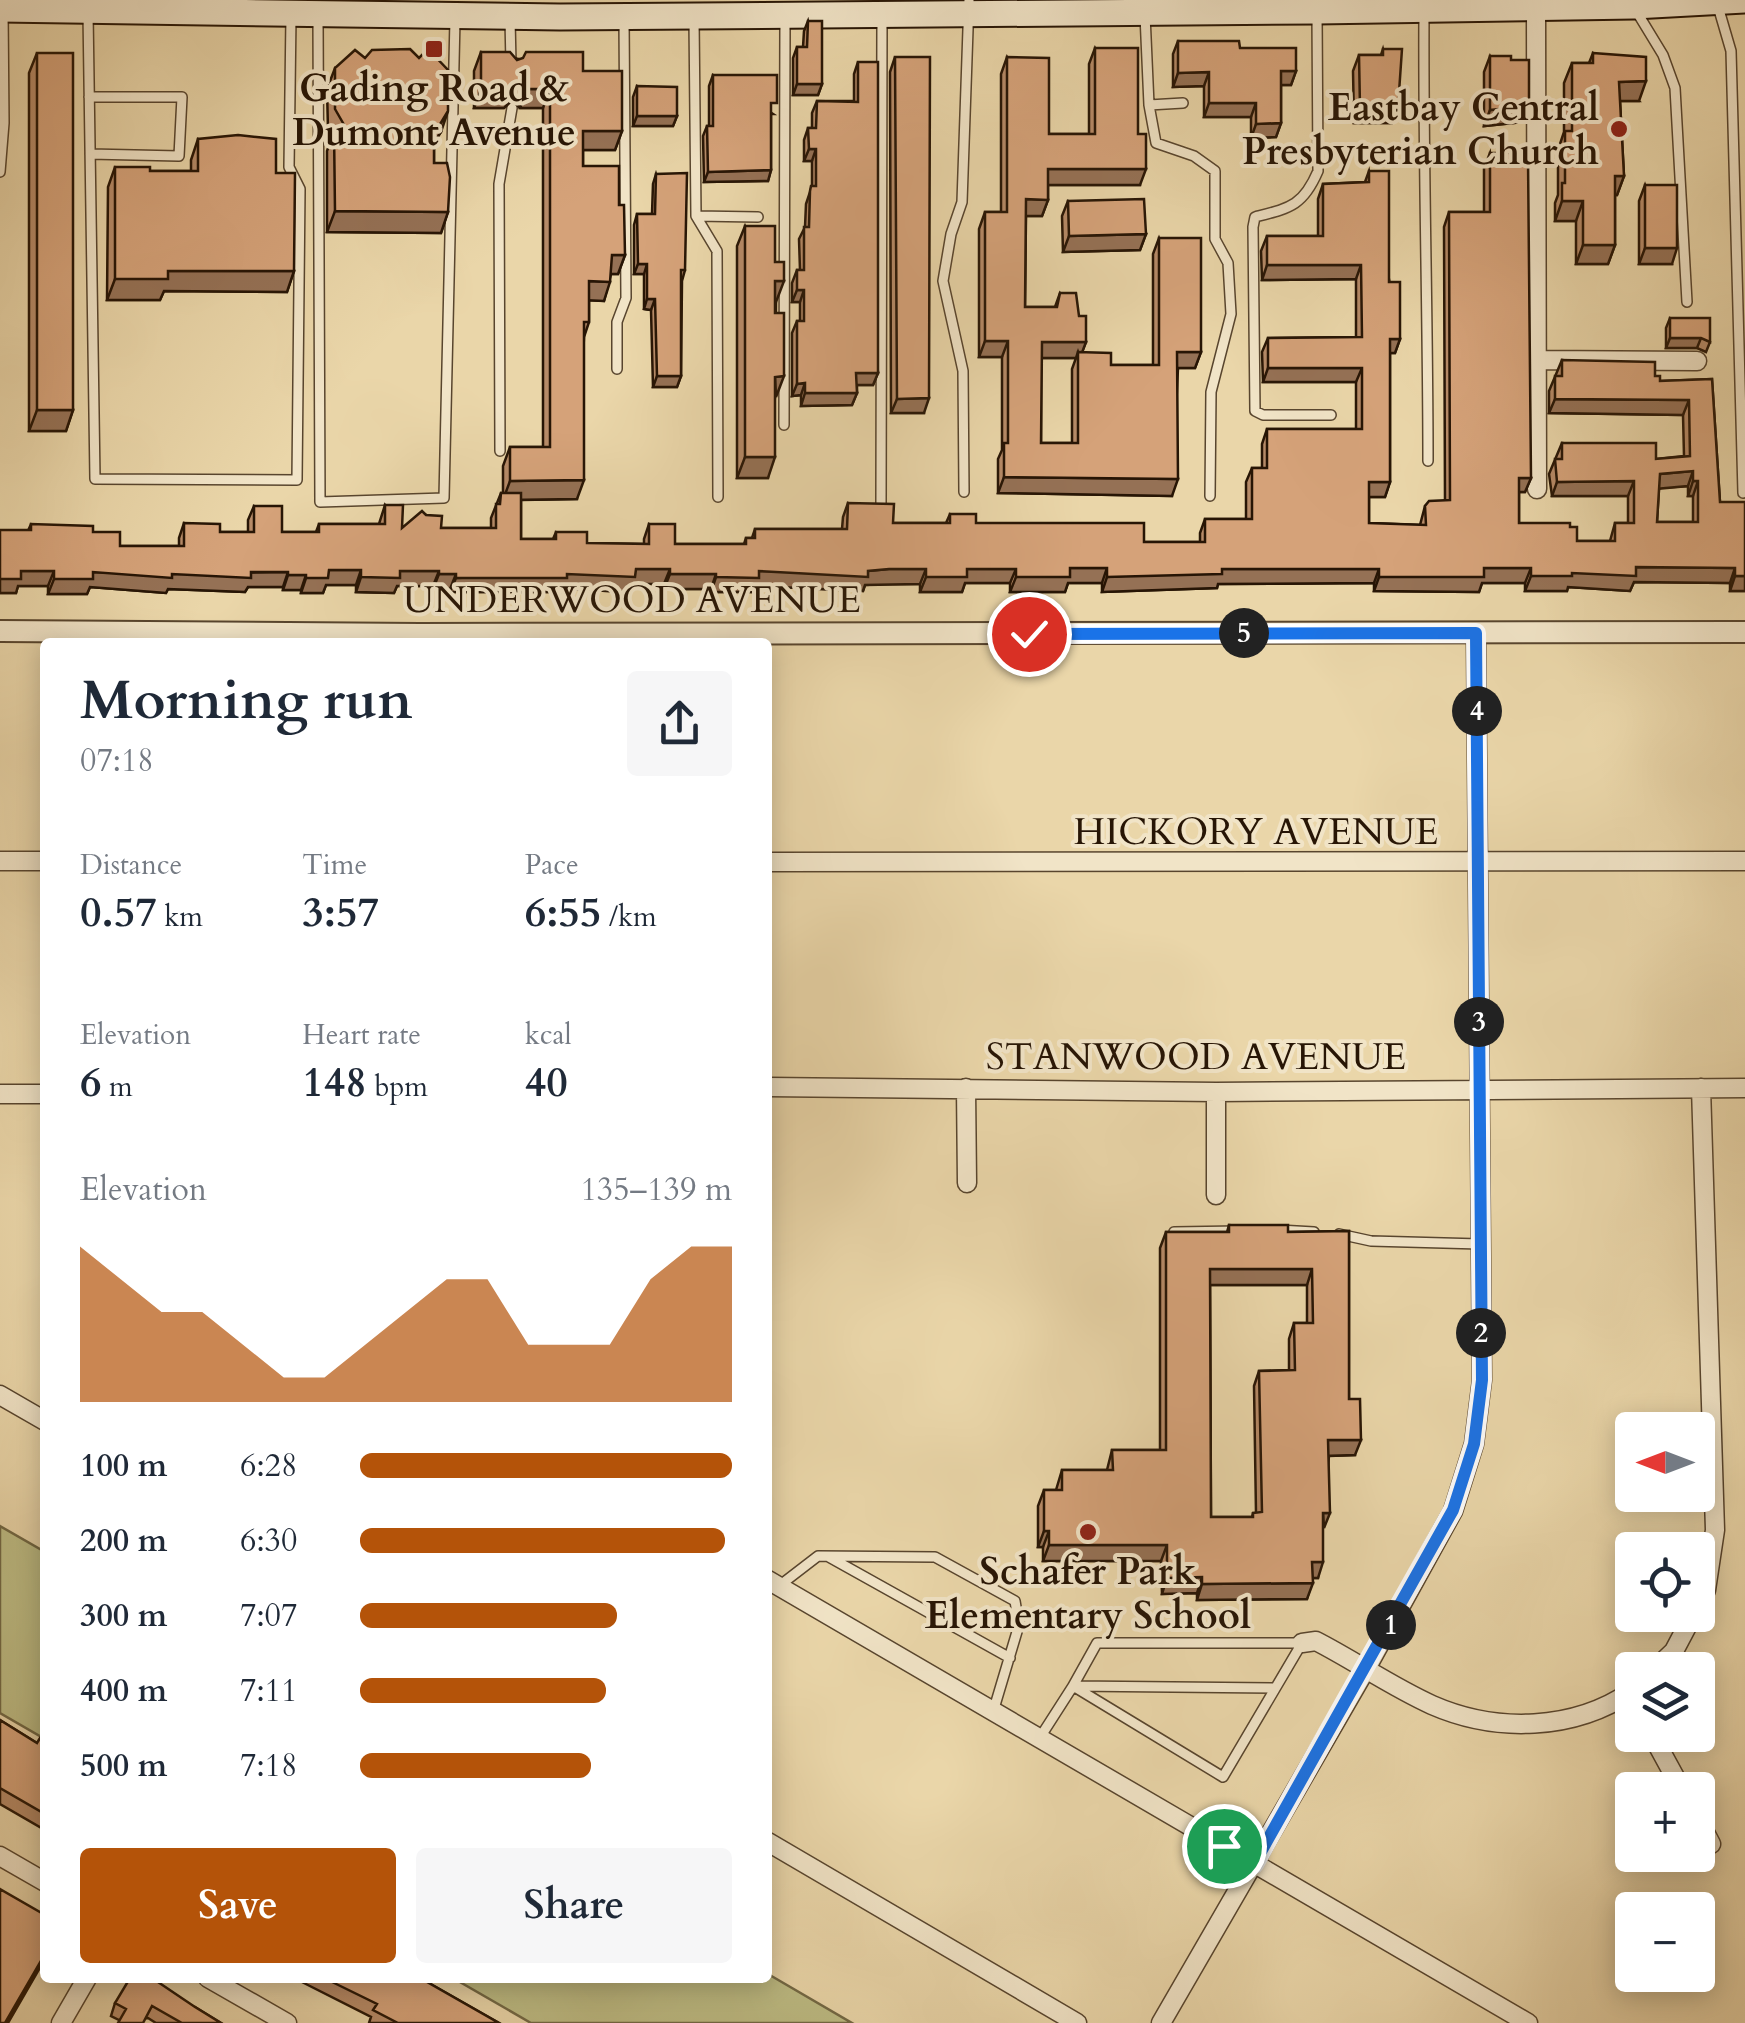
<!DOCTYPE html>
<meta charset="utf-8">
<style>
body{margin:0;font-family:Cardo,serif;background:#f6f6f7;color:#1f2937;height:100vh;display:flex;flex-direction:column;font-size:38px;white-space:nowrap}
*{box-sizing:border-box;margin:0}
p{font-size:32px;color:#747a83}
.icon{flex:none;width:55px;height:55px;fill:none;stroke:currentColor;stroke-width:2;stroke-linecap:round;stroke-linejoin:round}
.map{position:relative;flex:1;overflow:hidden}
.sheet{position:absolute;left:40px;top:638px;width:732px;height:1345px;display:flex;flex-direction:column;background:#fff;border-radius:10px;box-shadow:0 5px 25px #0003}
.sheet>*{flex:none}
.needle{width:65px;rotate:270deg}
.fabs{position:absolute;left:1615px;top:1412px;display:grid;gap:20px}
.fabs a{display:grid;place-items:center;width:100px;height:100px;border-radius:10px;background:#fff;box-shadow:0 5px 25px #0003;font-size:50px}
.pin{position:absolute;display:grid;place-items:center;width:85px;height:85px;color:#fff;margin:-42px;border:5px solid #fff;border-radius:50%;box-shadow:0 2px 10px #0007}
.km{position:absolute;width:50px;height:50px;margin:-25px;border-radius:50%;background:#222;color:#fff;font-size:28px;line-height:50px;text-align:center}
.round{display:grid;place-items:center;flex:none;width:105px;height:105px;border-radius:10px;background:#f6f6f7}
.overview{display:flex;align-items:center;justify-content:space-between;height:170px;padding:0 40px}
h1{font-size:55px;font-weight:700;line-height:75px}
.figures{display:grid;grid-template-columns:repeat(3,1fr);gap:15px;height:170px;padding:10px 40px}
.figures div{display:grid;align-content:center}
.figures b{font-size:42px;font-weight:700}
.figures small{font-size:28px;font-weight:400}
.figures p{font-size:28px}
.chart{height:280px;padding:20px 40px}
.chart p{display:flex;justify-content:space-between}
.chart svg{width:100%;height:180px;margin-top:10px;fill:#b45309;opacity:.7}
.primary-button{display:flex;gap:20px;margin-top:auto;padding:20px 40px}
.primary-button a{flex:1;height:115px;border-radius:10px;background:#b45309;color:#fff;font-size:40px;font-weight:700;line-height:115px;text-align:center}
.primary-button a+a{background:#f6f6f7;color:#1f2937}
ul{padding:0 40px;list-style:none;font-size:32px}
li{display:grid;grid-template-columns:160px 120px 1fr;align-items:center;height:75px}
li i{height:25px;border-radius:12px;background:#b45309}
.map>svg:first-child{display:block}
</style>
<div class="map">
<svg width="1745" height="2023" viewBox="0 0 1745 2023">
<rect width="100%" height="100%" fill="#ead6a9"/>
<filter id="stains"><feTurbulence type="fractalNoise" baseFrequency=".002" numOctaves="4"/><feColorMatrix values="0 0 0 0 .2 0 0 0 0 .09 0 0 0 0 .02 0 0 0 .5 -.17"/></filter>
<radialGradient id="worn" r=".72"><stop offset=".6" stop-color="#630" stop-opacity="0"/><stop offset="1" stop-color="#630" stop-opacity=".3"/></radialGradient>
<path fill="#bdbc84" stroke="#726844" stroke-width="2.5" d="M0 1526 45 1552V1739L0 1713Z
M768 1974 852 2023H531L453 1978H768Z"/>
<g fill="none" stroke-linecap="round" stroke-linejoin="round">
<defs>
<path id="service" d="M1717 3 1731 51 1743 493
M1635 9 1663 55 1675 88 1687 302
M88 13 95 479 297 480 300 189 289 167 291 16
M1317 14 1318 171C1303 206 1290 208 1255 217L1253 227 1255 411 1263 415H1331
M1424 14C1423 163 1428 312 1428 461
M1145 15 1149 105 1183 103
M318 17 320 502 444 498 455 19
M510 19 511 64
M694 19 696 216 717 251 718 497
M89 97H182L179 156 90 154
M1149 105 1156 143 1194 156 1215 171V239L1228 263 1231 314 1211 392 1210 496
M0 172 4 123 3 10
M696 216 758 217
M617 369V322L626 298 624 19
M784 425 785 18
M500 451 499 184 512 108
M964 492 963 371 943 281 951 234 962 202 969 0
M881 504 882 17
M1279 1230 1314 1232
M1174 1232 1239 1231
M1339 1234 1371 1241 1480 1244
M829 1557 1010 1658
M779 1586 818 1556 935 1557 1015 1601 1019 1625 993 1712
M1097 1643H1302L1223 1777 1073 1686Z
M1039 1739 1073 1686 1275 1688"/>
<path id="minor" d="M1536 7 1537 489
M1537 360 1697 361
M0 861H45
M768 862 1745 861
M768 1087 1216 1092 1745 1088
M966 1088 967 1183
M1216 1092V1195
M0 1094H45
M0 1395 45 1421
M768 1580 1528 2023
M1698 1606 1706 1590 1715 1530 1701 1088
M1302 1643 1316 1641C1355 1661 1392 1687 1432 1705 1496 1733 1574 1731 1632 1691
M1654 1670 1674 1651 1693 1615
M1652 1735 1682 1790
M1698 1819 1711 1844
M768 1842 1077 2023
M0 1856 45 1882
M208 1978 287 2023
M61 2023 87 1978
M1161 2023 1367 1667 1453 1511 1474 1444 1482 1380 1476 633"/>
<path id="tertiary" d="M0 631 420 634 1745 632"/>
<path id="secondary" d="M0 9 560 17 1317 11 1634 6 1745 0"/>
</defs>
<use href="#service" stroke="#58452e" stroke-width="12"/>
<use href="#minor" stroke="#58452e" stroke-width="21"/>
<use href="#tertiary" stroke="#58452e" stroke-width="24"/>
<use href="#secondary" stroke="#271505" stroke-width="29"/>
<use href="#service" stroke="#f1e4c7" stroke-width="9"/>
<use href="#minor" stroke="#f1e4c7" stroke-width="18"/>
<use href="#tertiary" stroke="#f1e4c7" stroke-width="20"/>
<use href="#secondary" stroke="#f1e4c7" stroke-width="25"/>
</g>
<path fill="#b78b68" stroke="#271505" stroke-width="2.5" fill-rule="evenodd" d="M808 21 822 84 818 95H793V58L797 47H803L804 31Z
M1178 41 1240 48 1296 71 1291 85H1281V123L1276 137 1251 138V117H1204V86L1173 87V54Z
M1095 48 1138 134 1140 185H1048V200L1042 216H1026L1025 307H1055L1060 293 1079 316 1086 342 1082 352 1111 365H1153V254L1159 238 1201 352 1195 368H1178L1172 496 998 493V459L1002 450V357H979V229L985 212H1001V74L1007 57 1049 134H1089V64ZM1041 358H1076L1072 369V443H1041Z
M1383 49 1398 107 1392 123H1354L1353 71 1359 55H1381Z
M481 52 583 71 622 131 615 150H583V166L619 205 625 255 618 274H611L604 301 589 300V322L584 337 577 499 521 500V539H553L556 532 587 543 644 544V539L649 524 675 544H744L746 538H752L755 529H842L843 517 848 503 893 523H946L950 514 976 523 1144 542H1200V533L1205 519H1246V482L1252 468H1262V444L1267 429H1356V382H1263L1262 352 1268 338 1356 337V279L1262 280 1261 251 1267 236H1318V199L1323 184 1365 182 1369 171 1400 339 1395 353H1390V482L1385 497H1369V523L1420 525 1425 506 1445 500 1444 227 1449 212H1484V168L1490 153 1531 478 1525 492H1519V523L1570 527 1577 541H1610L1615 523H1628V496H1552L1549 474 1562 443 1656 459 1684 456 1683 415 1549 413V391L1562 360 1655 376 1660 381 1712 379 1720 502 1745 591H1730V583L1634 582 1630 591 1568 587 1567 591H1525V583H1482L1479 592 1374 591V583L1218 584 1217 588 1102 592V583H1068L1065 592H1010V583H965L962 592H920V584H884L865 585 863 591 756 586 753 592H711V589H664V584H633L630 592 563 589 561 592H450V589H433V586H397L394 593 356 592V585H326L323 593H301V590H283V587H248L245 592 168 589 166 593 90 587 87 594H48V586H18L16 593H0L31 524 93 532 120 546H179V538L184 523 220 532H248V520L254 506 282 532H316L319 524H379L385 505 402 528 426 515 441 528H491V518L501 493H503V466L510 447H543V108H520L512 100 504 108H474V71ZM1688 486V496H1693V522H1657L1659 488Z
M37 53 73 410 66 431H29V73Z
M1593 53 1639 101H1620L1624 176 1617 195H1615V245L1608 264H1576V221H1555V203L1558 195V150L1564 132V83L1572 63H1589Z
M1490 56 1523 122 1484 126V72Z
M895 57 924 413H891L890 72Z
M858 62 878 373 873 385H857V393L852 405 801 406V395L792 396V333L797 321H800V302H792V283L797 270H800L799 239 805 227 806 204 812 186V161H804V140L808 128H812V113L817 101H854V74Z
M335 68 441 132 434 142V163L448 212 441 233 327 232V151L332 137 328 130 327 89Z
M713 75 773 114H771V170L768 181 704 182 703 136 707 126H709V86Z
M637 86 677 116 673 126H633V97Z
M198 139 276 173 294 271 287 292 164 291 160 300H107L108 187 115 167 150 171H191V160Z
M656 174 685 270 682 281 681 376 677 387H653L651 310 644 309V274H634V225L637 214H652L653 184Z
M1645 185 1672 264H1639V201Z
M1068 201 1146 234 1140 250 1063 252 1062 216Z
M745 226 776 302 775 397 768 478H737V246Z
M1670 318 1710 342 1706 352 1697 348H1666V328Z
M1229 1225 1288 1232 1349 1231V1399L1355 1455 1329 1456 1318 1578H1313L1307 1599 1197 1600V1593L1162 1594 1161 1561H1043V1547H1038V1506L1044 1490H1056L1062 1470H1107L1112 1450H1160V1248L1166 1232H1227ZM1210 1285H1307V1323H1294L1289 1339V1370L1259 1371 1254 1386 1256 1513H1253L1252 1517H1211Z
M0 1720 37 1743 45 1741V1830L0 1804Z
M294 1978H420L499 2023H369L371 2017Z
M115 2003 195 2007 221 2023H156L148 2018 119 2020 111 2016Z"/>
<path fill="#957155" stroke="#271505" stroke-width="2.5" d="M1281 71H1296L1291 85H1276Z
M1209 72 1204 86 1173 87 1178 73Z
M519 81 512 100 504 108H474L481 89Z
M1646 81 1639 101H1612L1619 82Z
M797 84H822L818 95H793Z
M527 89H550L543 108H520Z
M1209 103H1256L1251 117H1204Z
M1529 106 1523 122 1484 126 1490 110Z
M1360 107H1398L1392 123H1354Z
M448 111 441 132 426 155 434 134Z
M637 116H677L673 126H633Z
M1281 123 1276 137 1251 138 1256 124Z
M583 131H622L615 150H576Z
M809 149H816L812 161H804Z
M1048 169H1146L1140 185H1042Z
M771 170 768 181 704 182 708 172Z
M1615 176H1624L1617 195H1608Z
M1026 199 1048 200 1042 216H1020Z
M1562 201H1583L1576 221H1555Z
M335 211 448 212 441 233 327 232Z
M1146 234 1140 250 1063 252 1069 236Z
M1583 245H1615L1608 264H1576Z
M1645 248H1677L1672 264H1639Z
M612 255H625L618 274H605Z
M638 264H647L644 274H634Z
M1267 265H1361L1356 279 1262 280Z
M168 271H294L287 292 164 291 160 300H107L115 279Z
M589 281 610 282 604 301 582 300Z
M775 281H784L776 302H768Z
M797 290H804L800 302H792Z
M647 299H655L651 310 644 309Z
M1670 338H1701L1697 348H1666Z
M1390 339H1400L1395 353H1384Z
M985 341H1008L1002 357H979Z
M1042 342H1086L1080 358 1078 352 1076 358H1036Z
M1177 352H1201L1195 368H1172Z
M1268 368H1362L1356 382H1263Z
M856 373H878L873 385H852Z
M657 376H681L677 387H653Z
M784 376 776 397 775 377Z
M805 383 801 395 792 396 797 384Z
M805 393H857L852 405 801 406Z
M929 398 924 413H891L897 399Z
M1555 399 1689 400 1683 415 1549 413Z
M37 410H73L66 431H29Z
M745 457H775L768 478H737Z
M1693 471 1688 486 1655 489 1660 474Z
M1004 477 1178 479 1172 496 998 493Z
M1519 478H1531L1525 492H1513Z
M584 480 577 499 503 500 510 481Z
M1634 481 1628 496H1552L1557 482Z
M1693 481H1698L1693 496H1688Z
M1369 482H1390L1385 497H1364Z
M1636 567 1735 568 1730 583 1634 582 1630 591 1568 587 1567 591H1525L1531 576Z
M1070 568H1107L1102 583H1068L1065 592H1010L1016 577Z
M1484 568H1531L1525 583H1482L1479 592 1374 591 1379 577Z
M636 569H670L664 584H633L630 592 563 589 561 592H450L456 578 567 574Z
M889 569H926L920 584 865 585 863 591 756 586 753 592H711L716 577 759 571H868Z
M967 569H1016L1010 583H965L962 592H920L926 577Z
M1222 569H1379L1374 583 1218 584 1217 588 1102 592 1107 577Z
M329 570H361L356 585H326L323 593H301L306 578Z
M21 571H54L48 586H18L16 593H0V579Z
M400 571H439L433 586H397L394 593 356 592 361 577Z
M93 572 172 574 288 572 283 587H248L245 592 168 589 166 593 90 587 87 594H48L54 579Z
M439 574H456L450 589H433Z
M670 574H716L711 589H664Z
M288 575H306L301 590H283Z
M1735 576H1745V591H1730Z
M1210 1269H1312L1307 1285H1204Z
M1328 1440H1361L1355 1455 1323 1456Z
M1323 1513H1330L1324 1528Z
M1044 1531H1049L1043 1547H1038Z
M1049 1545H1167L1161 1561H1043Z
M1312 1562H1323L1318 1578H1307Z
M1202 1577 1197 1593 1162 1594 1167 1578Z
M1313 1583 1307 1599 1197 1600 1202 1584Z
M45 1954V1959L8 2023H5Z"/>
<path fill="#d5a279" stroke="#271505" stroke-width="2.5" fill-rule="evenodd" d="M808 21H822V84H797V47H807Z
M1178 41H1239L1240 48H1296V71H1281V123L1256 124V103H1209V72L1178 73Z
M1095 48H1138V134H1146V169H1048V200L1026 199 1025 307H1057L1060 293H1076L1079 316H1086V342H1042L1041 443H1078V352L1111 353V365H1159V238H1201V352H1177L1178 479 1004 477V443H1008V341H985V212H1007V57L1049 58V134H1095Z
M410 49 419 58 428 49 448 70V111L434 134V163H447L450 177 448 212 335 211 334 130H347L335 109V68L355 50 365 58 372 50Z
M1383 49H1402L1398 107H1360L1359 55H1383Z
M481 52H510L517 60 523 58 526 52H583V71H622V131H583V166H619V205H624L625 255H612L610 282 589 281V322H584V480L510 481V447H550V89H527L519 81 511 89H481Z
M37 53H73V410H37Z
M1593 53 1646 57V81L1619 82 1624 176H1615V245H1583V201H1562V183H1565V131H1572V63H1593Z
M1490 56H1511V60H1529V106L1490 110Z
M895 57H930L929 398 897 399Z
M858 62H878V373H856L857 393H805V383L797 384V321H804V290H797V270H804V227H809L810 191 811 186H816V149H809L808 128H816L817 101 858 102Z
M713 75H777V103H771V170L708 172 707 126H713Z
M637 86 677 87V116H637Z
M238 135 276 139V173H295L294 271H168V279H115V167H150V171H198V139Z
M1490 153H1513V159L1528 158 1531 478H1519V523H1570V527H1577V541H1615V523H1634V481L1557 482 1555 459H1562V443H1656V459L1690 456 1689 400 1555 399V376H1562V360L1655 362V376H1660V381L1712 379 1720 502H1745V576H1735V568L1636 567V576L1572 573V576H1531V568H1484V577H1379V569H1222V574L1107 577V568H1070V577H1016V569H967V577H926V569H889L868 571V577L759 571V578L716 577V574H670V569H636L635 577 567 574V578H456V574H439V571H400V578L361 577V570H329L328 578H306V575H288V572H251V578L172 574V578L93 572V579H54V571H21V579H0V530H31V524L93 526V532H120V546H184V523L220 524V532H254V506H282V532H319V524H385V505H403L402 528 422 511 426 515 442 516 441 528H496V504H500L501 493H521V539H556V532H587V543L649 544V524H675V544H746V538H755V529H847L848 503 894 504 893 523H950V514H976V523H1144V542H1205V519H1252V468H1267V429H1362V368H1268V338L1362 337 1361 265H1267V236H1323V184L1369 182V171H1389V282H1400V339H1390V482H1369V523L1426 525 1425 506 1429 501 1450 500 1449 212H1490ZM1693 471V481H1698V522H1657L1660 474Z
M687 173 685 270H681V376H657L655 299H647V264H638L637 214H655L656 174Z
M1645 185H1677V248H1645Z
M1144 199 1146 234 1069 236 1068 201Z
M745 226H775V262H784V281H775V313H784V376L775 377V457H745Z
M1670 318H1710V342L1701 338H1670Z
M1229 1225H1288V1232L1349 1231V1399H1360L1361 1440H1328L1330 1513H1323V1562H1312L1313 1583 1202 1584V1577L1167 1578V1545H1049V1531H1044V1490H1062V1470H1113L1112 1450H1166V1232H1229ZM1210 1269H1312L1313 1323H1294L1295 1370 1259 1371 1262 1512 1253 1513V1517H1211Z
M0 1720 37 1743 40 1738 45 1741V1814L0 1788Z
M0 1889 45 1915V1954L5 2023H0Z
M130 1978H152L195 2007 221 2023H182L152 2006 143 2023H118L126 2009 115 2003Z
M324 1978H420L499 2023H398L373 2010 377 2004Z"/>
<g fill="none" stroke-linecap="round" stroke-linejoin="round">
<defs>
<path id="route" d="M1029 634 1476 633 1482 1380 1474 1444 1453 1510 1254 1864 1224 1846"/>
</defs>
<use href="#route" stroke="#fff" stroke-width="20"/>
<use href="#route" stroke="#1a73e8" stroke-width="12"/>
</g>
<g fill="#8f2418" stroke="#f1e4c7" stroke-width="4">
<rect x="424" y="39" width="20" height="20" rx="5"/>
<circle cx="1619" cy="129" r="10"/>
<circle cx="1088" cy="1532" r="10"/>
</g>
<g text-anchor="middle" stroke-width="8" stroke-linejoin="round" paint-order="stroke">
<g font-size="38" font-weight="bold" fill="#271505" stroke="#f1e4c7">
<text x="434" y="101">Gading Road &amp;<tspan x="434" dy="44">Dumont Avenue</tspan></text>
<text x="1599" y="120" text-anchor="end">Eastbay Central<tspan x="1599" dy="44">Presbyterian Church</tspan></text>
<text x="1088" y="1584">Schafer Park<tspan x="1088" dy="44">Elementary School</tspan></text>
</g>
<g font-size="38" fill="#271505" stroke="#f1e4c7">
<text x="632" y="612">UNDERWOOD AVENUE</text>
<text x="1256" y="844">HICKORY AVENUE</text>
<text x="1196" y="1069">STANWOOD AVENUE</text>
</g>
</g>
<rect width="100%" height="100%" filter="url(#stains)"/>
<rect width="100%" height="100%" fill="url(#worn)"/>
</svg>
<div class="fabs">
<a><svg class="needle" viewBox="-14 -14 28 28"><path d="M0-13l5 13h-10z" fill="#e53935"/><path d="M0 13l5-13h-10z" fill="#747a83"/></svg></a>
<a><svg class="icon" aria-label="locate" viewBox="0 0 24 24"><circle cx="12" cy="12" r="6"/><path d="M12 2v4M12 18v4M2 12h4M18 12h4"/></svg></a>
<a><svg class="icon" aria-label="layers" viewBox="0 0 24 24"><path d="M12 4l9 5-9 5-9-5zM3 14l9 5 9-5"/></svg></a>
<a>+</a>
<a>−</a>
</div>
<div class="pin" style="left:1224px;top:1846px;background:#1e9e55"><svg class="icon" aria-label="arrive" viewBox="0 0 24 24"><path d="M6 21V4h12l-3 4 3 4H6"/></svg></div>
<div class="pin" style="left:1029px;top:634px;background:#d93025"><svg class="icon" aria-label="check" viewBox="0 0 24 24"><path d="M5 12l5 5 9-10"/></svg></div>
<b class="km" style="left:1391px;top:1625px">1</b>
<b class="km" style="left:1481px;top:1333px">2</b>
<b class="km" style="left:1479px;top:1022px">3</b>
<b class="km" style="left:1477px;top:711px">4</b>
<b class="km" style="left:1244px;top:633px">5</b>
<section class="sheet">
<div class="overview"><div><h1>Morning run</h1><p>07:18</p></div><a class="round"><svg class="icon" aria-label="share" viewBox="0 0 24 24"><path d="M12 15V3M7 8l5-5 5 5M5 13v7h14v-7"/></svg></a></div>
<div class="figures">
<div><p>Distance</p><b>0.57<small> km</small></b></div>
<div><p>Time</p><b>3:57</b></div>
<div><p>Pace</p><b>6:55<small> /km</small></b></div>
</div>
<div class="figures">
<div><p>Elevation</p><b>6<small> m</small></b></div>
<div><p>Heart rate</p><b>148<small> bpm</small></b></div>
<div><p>kcal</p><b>40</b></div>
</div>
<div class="chart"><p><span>Elevation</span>135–139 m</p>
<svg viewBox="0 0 160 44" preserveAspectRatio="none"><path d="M0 44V6L10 14L20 22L30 22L40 30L50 38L60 38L70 30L80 22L90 14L100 14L110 30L120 30L130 30L140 14L150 6L160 6V44z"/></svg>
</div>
<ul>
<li><b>100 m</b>6:28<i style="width:100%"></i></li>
<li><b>200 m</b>6:30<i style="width:98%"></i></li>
<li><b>300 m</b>7:07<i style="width:69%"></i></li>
<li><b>400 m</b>7:11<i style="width:66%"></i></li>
<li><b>500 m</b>7:18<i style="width:62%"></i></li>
</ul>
<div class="primary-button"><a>Save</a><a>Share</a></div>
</section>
</div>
